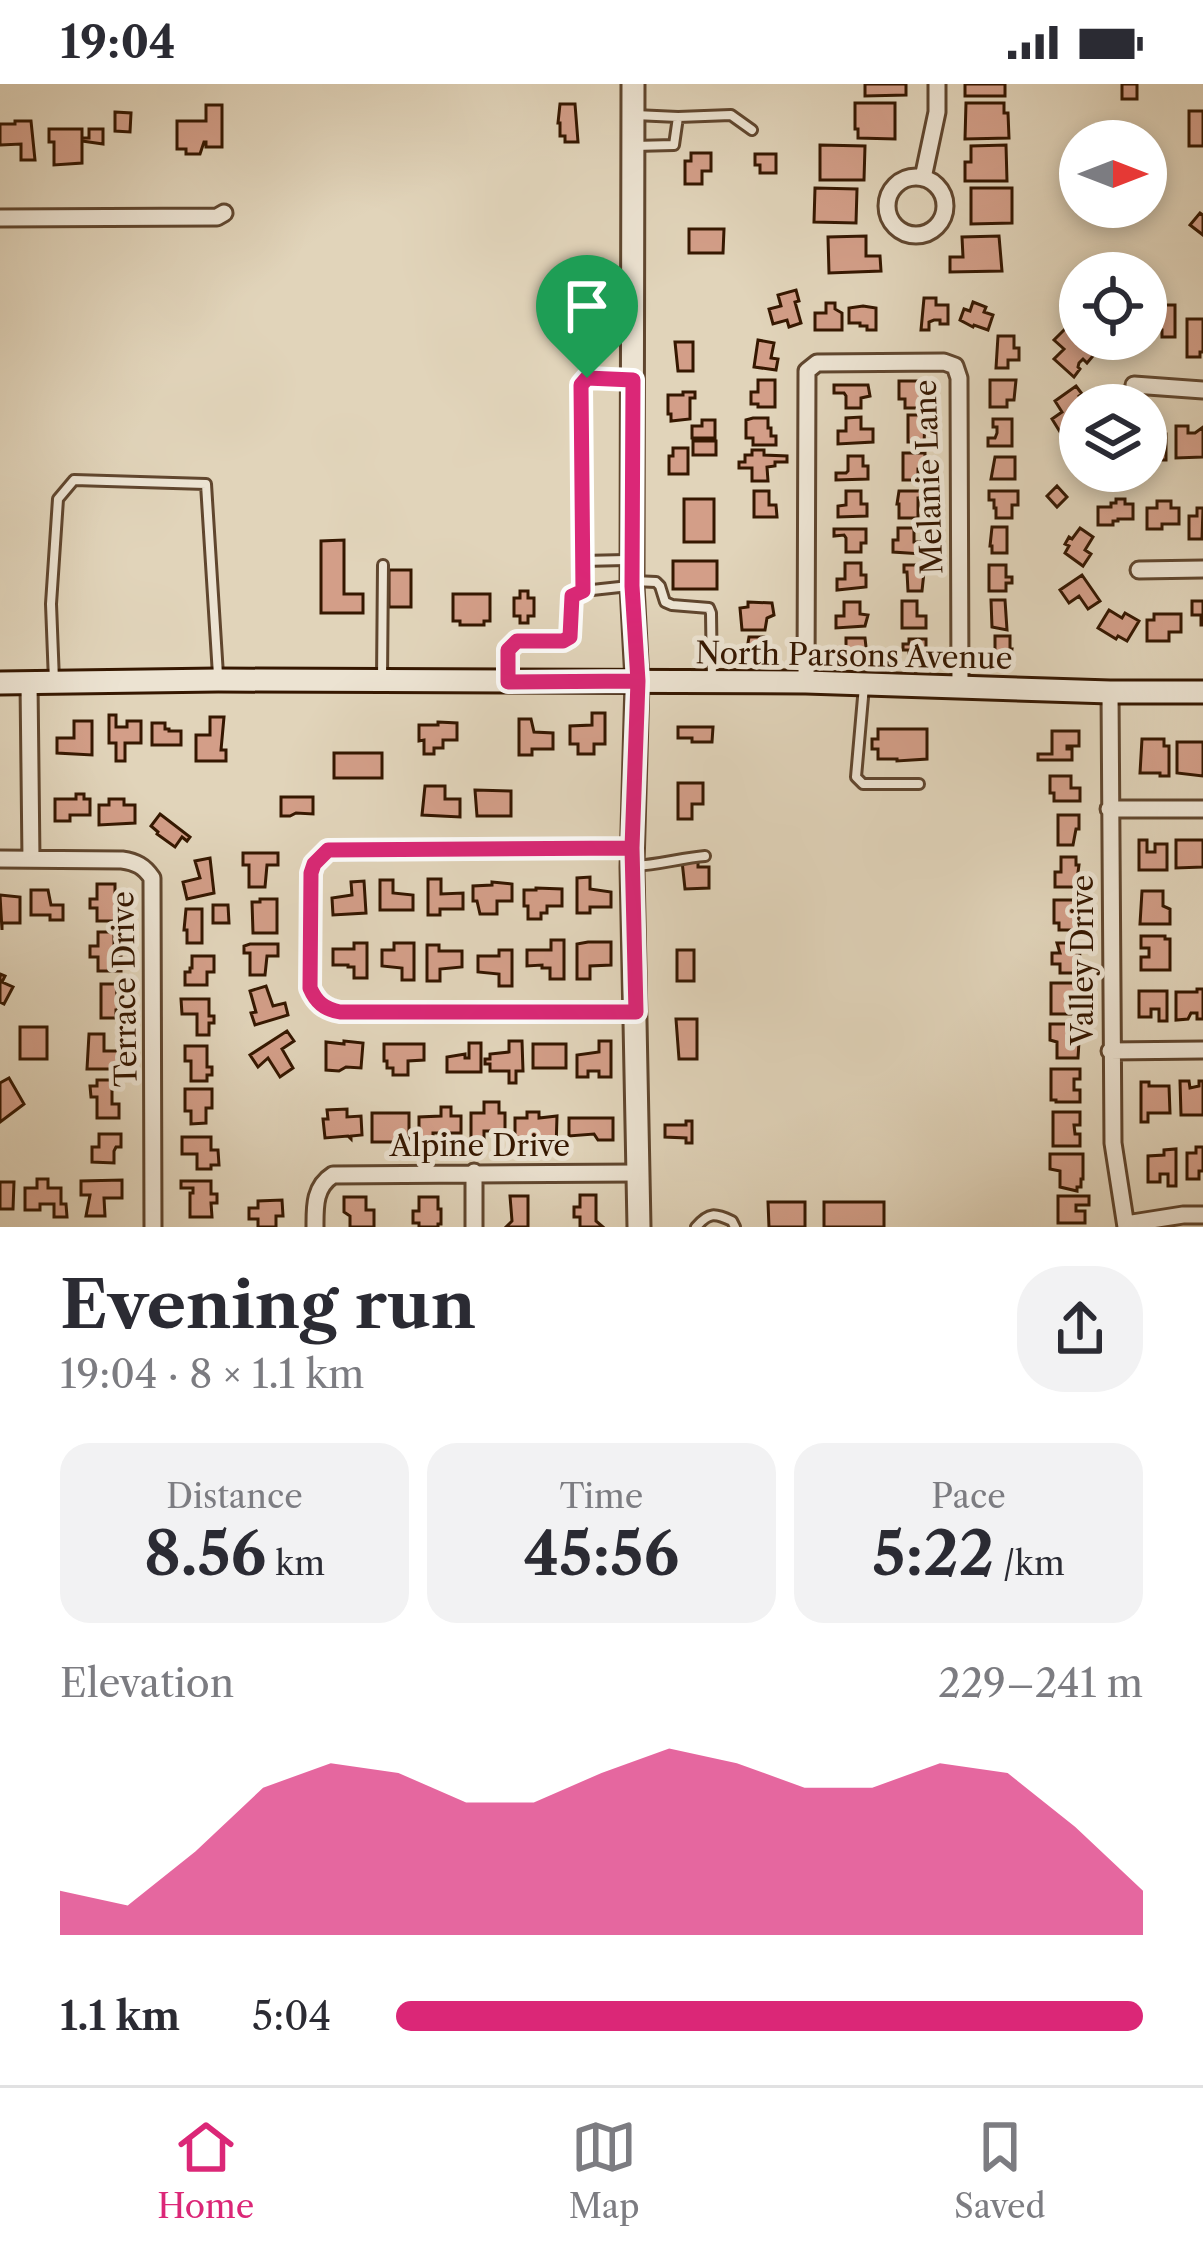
<!DOCTYPE html>
<meta charset="utf-8">
<style>
body{margin:0;font-family:"Libre Caslon Text",serif;background:#f2f2f3;color:#2b2b33;height:100vh;display:flex;flex-direction:column;font-size:45px;white-space:nowrap}
*{box-sizing:border-box;margin:0}
p{font-size:39px;color:#7c7c81}
.icon{flex:none;width:66px;height:66px;fill:none;stroke:currentColor;stroke-width:2;stroke-linecap:round;stroke-linejoin:round}
.map{position:relative;height:1143px;overflow:hidden}
.panel{display:flex;flex-direction:column;background:#fff;flex:1}
.panel>*{flex:none}
.needle{width:78px;rotate:90deg}
.controls{position:absolute;left:1059px;top:36px;display:grid;gap:24px}
.controls a{display:grid;place-items:center;width:108px;height:108px;border-radius:50%;background:#fff;box-shadow:0 6px 18px #0003;font-size:60px}
.pin{position:absolute;display:grid;place-items:center;width:102px;height:102px;color:#fff;margin:-123px -51px;border-radius:50% 50% 50% 0;rotate:-45deg;box-shadow:0 0 12px #0007}
.pin .icon{rotate:45deg}
.round{display:grid;place-items:center;flex:none;width:126px;height:126px;border-radius:48px;background:#f2f2f3}
.summary{display:flex;align-items:center;justify-content:space-between;height:204px;padding:0 60px}
h1{font-size:66px;font-weight:700;line-height:90px}
.metrics{display:grid;grid-template-columns:repeat(3,1fr);gap:18px;height:204px;padding:12px 60px}
.metrics div{display:grid;align-content:center;border-radius:30px;background:#f2f2f3;text-align:center}
.metrics b{font-size:60px;font-weight:700}
.metrics small{font-size:33px;font-weight:400}
.metrics p{font-size:33px}
.chart{height:336px;padding:24px 60px}
.chart p{display:flex;justify-content:space-between}
.chart svg{width:100%;height:216px;margin-top:12px;fill:#db2777;opacity:.7}
ul{padding:0 60px;list-style:none;font-size:39px}
li{display:grid;grid-template-columns:192px 144px 1fr;align-items:center;height:90px}
li i{height:30px;border-radius:15px;background:#db2777}
.status{display:flex;justify-content:space-between;align-items:center;height:84px;padding:0 60px;background:#fff;direction:ltr}
.status svg{height:33px;fill:currentColor}
.menu{display:flex;justify-content:space-around;align-items:center;height:168px;border-top:3px solid #e1e1e2;background:#fff;font-size:33px;color:#7c7c81}
.menu a{display:grid;justify-items:center;gap:6px}
.menu .on{color:#db2777}
.map>svg:first-child{display:block}
</style>
<div class="status"><b>19:04</b><svg viewBox="0 0 49 12"><path d="M0 12V9h3v3zM5 12V6h3v6zM10 12V3h3v9zM15 12V0h3v12zM26 1h20v11H26zM47 4h2v5h-2z"/></svg></div>
<div class="map">
<svg width="1203" height="1143" viewBox="0 0 1203 1143">
<rect width="100%" height="100%" fill="#e1d4ba"/>
<filter id="stains"><feTurbulence type="fractalNoise" baseFrequency=".00167" numOctaves="4"/><feColorMatrix values="0 0 0 0 .2 0 0 0 0 .09 0 0 0 0 .02 0 0 0 .5 -.17"/></filter>
<radialGradient id="worn" r=".72"><stop offset=".6" stop-color="#630" stop-opacity="0"/><stop offset="1" stop-color="#630" stop-opacity=".3"/></radialGradient>
<path fill="#d39e88" stroke="#351700" stroke-width="3" d="M865 0H906V11L865 12Z
M965 0H1005V12H965Z
M1122 0H1137V15H1122Z
M855 19H895V55L858 54V45H855Z
M966 19H1004V29H1008L1009 54 965 55Z
M560 20H575L578 58H565V52H560V39H558Z
M206 21H222V63H206V58H204L200 70H186V65H177V37H206Z
M1189 27H1203V62H1189Z
M115 28 131 29 130 48 115 47Z
M15 37H31L35 76H21V60L0 61V40H15Z
M49 45H82V54H89V45H103V60L82 57V79L54 81V58H49Z
M820 61 865 62 864 96H820Z
M1006 61 1007 97H965V78H971V62Z
M691 69H711V87H702V100H685V77H691Z
M755 70H776V89H760V81H755Z
M815 104 857 105 856 139 814 138Z
M971 104H1012V139L971 140Z
M1200 129 1203 131V151L1190 141Z
M689 145H724L723 169H689Z
M866 152V172H880L881 187 829 189 828 153Z
M999 152 1002 187 950 188V173H963L962 153Z
M796 206 799 217 795 218 801 239 789 243 787 236 773 240 769 225 781 222 778 211Z
M924 214H936V221H948V240H940V236H934L929 238V246H921Z
M973 218 986 223 984 228 993 231 988 246 974 241 973 243 960 236 964 225 970 227Z
M826 219H835V225L842 229V246H815V229H826Z
M1146 221H1175V253H1162V246H1155L1146 252Z
M863 222 876 224V246H867V242H860V239H849V224Z
M1187 235H1203V268H1200V273H1187Z
M1067 243 1083 258 1086 255 1098 266 1087 279 1083 275 1079 279 1078 283 1080 285 1074 293 1054 275 1064 265 1054 256Z
M998 252H1014V264H1019V276H1008V284H996Z
M758 256 774 259 771 274 778 275 776 286 754 283Z
M675 258H693V287H678Z
M758 296H775V323H758V320H751V308H758Z
M990 296H1016L1014 316H1007V323H990Z
M899 297H928V309H920V324H905V315H899Z
M834 301H868L870 312 861 314V324H846V312L844 309H834Z
M1076 302 1082 310 1079 312 1083 321H1080V338L1062 351 1052 335 1062 328 1055 317Z
M683 308H695V314H690V335L671 337V330H668V311H683Z
M908 331H925L924 362H919V358H908Z
M861 333V345H873V358L838 360V347H846V334Z
M753 334H768V344H771V352H776V361H753V354H746V336Z
M993 335H1012V362H988V354H995L997 349V343H993Z
M702 336H715V354H692V342H702Z
M1176 342H1188V349H1195L1203 343V373L1176 374Z
M1146 350 1147 354 1157 353V350H1166V376H1152V385H1146Z
M693 357H716V371H693Z
M673 364H688V390H669V372H673Z
M752 366H764V371L787 372V378H775V382L767 383 768 397H752V384H739V378H745V371H752Z
M903 369H925V378H921V385H918V396H903Z
M848 372H863V382H868V395L836 396V389H846L848 387Z
M995 373H1015V395H991Z
M1057 402 1067 413 1057 423 1047 412Z
M754 407H769V421H776L777 433H754Z
M846 407H861V420H867V432L838 433V422L846 421Z
M899 407H924V414H918V434H899V420H897Z
M989 407H1018V421H1012V434H996V424H994V416H989Z
M684 415H714V458H684Z
M1116 415H1125V420H1133V435H1118V437H1113V441H1098V423H1111V419H1116Z
M1157 417H1171V424H1179V440H1162V445H1147V424H1157Z
M1197 424H1203L1202 455H1189V432H1197Z
M992 443H1007V469H992V462H990Z
M898 444H914V458H922V470L893 468V456H898Z
M1080 444 1093 453 1085 466 1091 470 1083 482 1065 469 1069 462 1065 460 1069 453 1072 455Z
M834 445H866V459H861V468H846V454L844 451 834 452Z
M344 456V510H363V529H321V457Z
M673 477H717V505H673Z
M845 479H861V491H866V503L837 506V495H845Z
M904 481H922V488H924L922 507H908L907 488H904Z
M989 481H1006V493H1012V499H1006V507H989Z
M389 486H411V523H389Z
M1082 491 1100 517 1088 525 1079 512 1069 519 1060 506Z
M520 507H528V514H534V532H528V539H520V532H514V514H520Z
M453 510H490V537H484V541H460V537H453Z
M991 516H1005L1007 546 992 543Z
M902 517H917V532H926V544H902Z
M1192 517H1203V541H1201V531H1192Z
M748 518 772 519 774 531 767 534 765 546H742L740 524 748 523Z
M844 518H860V530L868 531 865 542 836 544V532H844Z
M1109 526 1122 534 1125 529 1139 537 1127 557 1118 552 1116 555 1098 544Z
M1154 530H1181V548H1169V557H1147V536H1154Z
M995 552H1010V565H1012L1010 578H985L988 566H995Z
M749 553H764L766 571H746Z
M846 554H865L867 572 846 574Z
M909 555H926V572H909V566H903V560H909Z
M592 629H605V660H594V670H578V660H570V642L592 641Z
M109 631H116V643H127V637H141V659H125V677H116V659H109Z
M210 633H224L221 666H226V677H196V651H210Z
M519 635H531L534 648 553 649V665H532V671H519Z
M74 637H92V671L57 669V654H74Z
M438 638 457 639V656H443V664H434V670H424V656L419 657V641H438Z
M152 639H165V645H169V647H181V661H152Z
M678 643H713L712 658H692V654H678Z
M878 645H927V675L897 677V675H878V665H872V655H878Z
M1052 647H1079V662H1067V665H1072V676H1038V670H1052Z
M1142 655H1164V662H1169V692H1160V689H1140Z
M1177 658H1203V692L1177 689Z
M334 669H382V694H334Z
M1050 692H1071V704H1080V717H1054V709H1050Z
M678 699H703V720H692V735H678Z
M425 702H445V715H460V733L422 731Z
M475 706 511 707V732H477Z
M76 710H84V715H90V731H70V737H55V715H76Z
M281 713H313V730L296 729 290 732H281Z
M109 715H124V721H135V739L99 741V721H109Z
M160 730 190 753 187 757 182 753 175 763 157 750 158 748 151 742Z
M1058 731H1079V745H1076L1073 761H1058Z
M1139 756H1147V768H1155V760H1167V786H1139Z
M1176 756H1203V783L1176 784Z
M243 769H278V781H267L265 803H249V781H243Z
M1061 773H1076V781H1079L1076 803H1055V788H1061Z
M210 774 214 809 187 815 183 798 200 794 195 777Z
M682 777H698V783H709V804L685 805Z
M590 793V805L611 808V823H590V829H577V794Z
M428 795H441V810L463 809V825H440V831H428Z
M380 796H393V809L413 811V826H380Z
M364 797 366 829 333 831 332 814 352 811 351 798Z
M492 798 512 800V817H497V830H480L477 817H473V802L492 801Z
M97 800H115V821H119V837H97V824H90V815H97Z
M536 804 562 805V822H547V829H541V835H528V822H524V806H536Z
M31 806H48L51 821H63V836H50V831H31Z
M1142 807H1163V822L1170 825V840H1140Z
M0 811 20 813V839H2V846Z
M260 815H277V849H253L252 818H260Z
M1054 816H1077L1080 839H1086V850H1077V846H1059V839H1054Z
M213 821H228L229 839H213Z
M186 825H202V859H187V846H184Z
M98 848H114V872H121V887H98V873H90V862H98Z
M1141 852H1165V855H1170V886H1141V873H1149V864H1141Z
M551 856H564V895H550V884H542V881L527 882V866H551Z
M588 858H611V881L590 882V895H577V860Z
M354 859H367V894H354V883H348V881H333V865H354Z
M394 859H414V896H402V884L382 882V866H394Z
M1057 859H1075L1077 869H1080L1077 889H1060V880H1052V869H1060Z
M250 860H278V872H267L265 891H250V869H244V862Z
M427 861H439V867H462V883L440 885V897H427Z
M499 866H512V902H499V890L478 888V872H499Z
M677 866H694V897H677Z
M192 872H214V888H207V901H185V888H190V884H192Z
M0 890 5 892 2 898 13 903 4 920 0 918Z
M1051 899H1081V909H1074L1072 915V921L1081 920V930H1051Z
M101 900H116L118 926H116V934H101Z
M266 902 273 922 285 919 288 931 255 941 251 929 256 928 250 907Z
M1197 905H1203V935H1197V929H1191L1188 935 1176 936V908H1197Z
M1139 907H1167V937H1159V925H1151V933H1139Z
M181 915H209V932H214V939H209V951H197V930H182Z
M676 935H697V975H679Z
M1050 940H1080L1078 974H1057V958L1050 956Z
M20 943H47V975H20Z
M287 947 294 957 282 965 293 984 280 993 268 974 258 983 250 971Z
M89 950H104V967H121V985H87Z
M344 957 363 959 361 984 346 983 339 987 326 986V958L344 960Z
M509 957H522L523 987H516V999H509V987H490V980H485V975H490V970L509 968Z
M599 957H611V993H599V987H588V993H577V971L599 968Z
M469 959H481V988H447V973L465 970V974H469Z
M384 960H424V976L408 977V991H393V984H387V977H384Z
M533 960H566V984H533Z
M185 962H207V983H212V991H207V997H191V977H185Z
M1051 985H1080V995H1074V1006H1080V1018H1056V1016H1051Z
M9 994 24 1020 0 1038V999Z
M97 996H112V1020H119V1034H97V1013H91L90 1002H97Z
M1180 997H1189L1190 1004 1199 1002V997H1203V1031H1181Z
M1141 998H1149V1002H1169L1170 1029H1148V1038H1141Z
M185 1005H212V1024H206V1039L191 1040V1027H185Z
M484 1018H499V1029H505V1047H484V1060H471V1029H484Z
M441 1023H451V1032H461V1049H433V1055H419V1033L441 1032Z
M347 1025V1033L361 1032 362 1051 351 1052V1055L348 1052 325 1054 323 1035H328L327 1026Z
M527 1028H539V1034L557 1032 556 1065H546V1056L515 1053V1034H527Z
M1053 1028H1080V1041H1074L1075 1050H1080V1062H1053Z
M372 1029H409V1058H372Z
M569 1034H613V1056H598L594 1050 569 1052Z
M686 1037H692V1059H686V1054L665 1053V1041H686Z
M99 1050H121V1063H116L114 1067V1079L92 1078V1063H99Z
M182 1053H211V1066H218L219 1081H211V1085H197V1070H182Z
M1196 1063H1203V1087H1199V1095H1187V1069H1196Z
M1176 1065V1102H1168V1090H1160V1098H1148V1072L1164 1071V1066Z
M1050 1070H1083V1095H1081V1103H1077V1107L1060 1103V1087L1050 1085Z
M37 1095H48V1104H61V1120H66L67 1133H54V1120H40V1126H25V1104H37Z
M122 1096V1114H104L105 1132H86L90 1111H81V1097Z
M181 1097H211V1110H217V1119H211L212 1133H190V1109H193V1104H181Z
M0 1098H14L13 1125H0Z
M580 1111H596V1137L603 1143H580V1133H574V1123H580Z
M510 1112H528V1143H506L512 1137Z
M1058 1112H1089V1121H1076V1127H1085V1139H1058Z
M344 1113H366V1126H374V1143H350V1132L344 1128Z
M419 1113H438V1125H441V1140H438V1143H419V1139H413V1127H419Z
M282 1116 283 1132H276V1143H258V1135H249V1124H258V1117Z
M768 1118H805V1143H769Z
M824 1118H884V1143H824Z"/>
<g fill="none" stroke-linecap="round" stroke-linejoin="round">
<defs>
<path id="service" d="M678 33 731 31 752 46
M634 62 674 61 678 33 635 31
M626 476 582 477 581 301 588 294 631 295
M582 477 583 507 629 502
M634 497 656 498 660 502 665 518 672 521 709 524 711 529 712 597
M382 595 383 481
M54 597 51 520 58 415 74 396 206 400 218 591
M508 597V566L517 557H563L570 553 572 512 583 507
M864 602 856 693 863 700H919
M634 782C659 781 681 774 705 772
M696 1143C709 1128 715 1129 732 1137L735 1143"/>
<path id="minor" d="M887 122a29 29 0 1 1 58 0a29 29 0 1 1-58 0Z
M923 94 937 28V0
M0 134 217 133 224 129
M1134 301 1203 306
M1139 486 1203 485
M806 598 807 287 817 279 944 278 955 282 959 294 960 603
M29 599 31 775
M1110 608 1113 1059 1126 1143
M1109 725H1203
M632 764 328 767 314 780 311 789 310 904 320 920 340 928H636
M0 775 122 776C136 778 144 782 152 794L153 1143
M1110 967 1203 966
M1126 1140 1183 1131H1203
M315 1143C315 1123 314 1103 333 1091L637 1089
M474 1143V1088"/>
<path id="tertiary" d="M633 0 632 502 637 597 632 783 639 1143"/>
<path id="secondary" d="M0 599 218 596 806 598 1110 608H1203"/>
</defs>
<use href="#service" stroke="#60462e" stroke-width="14"/>
<use href="#minor" stroke="#60462e" stroke-width="21"/>
<use href="#tertiary" stroke="#60462e" stroke-width="27"/>
<use href="#secondary" stroke="#351700" stroke-width="27"/>
<use href="#service" stroke="#ece3d2" stroke-width="8"/>
<use href="#minor" stroke="#ece3d2" stroke-width="15"/>
<use href="#tertiary" stroke="#ece3d2" stroke-width="21"/>
<use href="#secondary" stroke="#ece3d2" stroke-width="21"/>
</g>
<g fill="none" stroke-linecap="round" stroke-linejoin="round">
<defs>
<path id="route" d="M587 294 633 296 632 502 638 597 632 764 328 766 314 780 311 789 310 904C316 918 324 925 340 928H636L632 764 638 597 508 598V566L517 557H563L570 553 572 512 583 507 581 301 587 294"/>
</defs>
<use href="#route" stroke="#fff" stroke-width="24"/>
<use href="#route" stroke="#db2777" stroke-width="15"/>
</g>
<g text-anchor="middle" stroke-width="10" stroke-linejoin="round" paint-order="stroke">
<g font-size="30" fill="#351700" stroke="#ece3d2">
<text transform="translate(929 393) rotate(-92)" y="10">Melanie Lane</text>
<text transform="translate(854 572) rotate(1)" y="10">North Parsons Avenue</text>
<text transform="translate(1083 876) rotate(-90)" y="10">Valley Drive</text>
<text transform="translate(125 905) rotate(-91)" y="10">Terrace Drive</text>
<text x="480" y="1072">Alpine Drive</text>
</g>
</g>
<rect width="100%" height="100%" filter="url(#stains)"/>
<rect width="100%" height="100%" fill="url(#worn)"/>
</svg>
<div class="controls">
<a><svg class="needle" viewBox="-14 -14 28 28"><path d="M0-13l5 13h-10z" fill="#e53935"/><path d="M0 13l5-13h-10z" fill="#7c7c81"/></svg></a>
<a><svg class="icon" aria-label="locate" viewBox="0 0 24 24"><circle cx="12" cy="12" r="6"/><path d="M12 2v4M12 18v4M2 12h4M18 12h4"/></svg></a>
<a><svg class="icon" aria-label="layers" viewBox="0 0 24 24"><path d="M12 4l9 5-9 5-9-5zM3 14l9 5 9-5"/></svg></a>
</div>
<div class="pin" style="left:587px;top:294px;background:#1e9e55"><svg class="icon" aria-label="arrive" viewBox="0 0 24 24"><path d="M6 21V4h12l-3 4 3 4H6"/></svg></div>
</div>
<section class="panel">
<div class="summary"><div><h1>Evening run</h1><p>19:04 · 8 × 1.1 km</p></div><a class="round"><svg class="icon" aria-label="share" viewBox="0 0 24 24"><path d="M12 15V3M7 8l5-5 5 5M5 13v7h14v-7"/></svg></a></div>
<div class="metrics">
<div><p>Distance</p><b>8.56<small> km</small></b></div>
<div><p>Time</p><b>45:56</b></div>
<div><p>Pace</p><b>5:22<small> /km</small></b></div>
</div>
<div class="chart"><p><span>Elevation</span>229–241 m</p>
<svg viewBox="0 0 160 44" preserveAspectRatio="none"><path d="M0 44V35L10 38L20 27L30 14L40 9L50 11L60 17L70 17L80 11L90 6L100 9L110 14L120 14L130 9L140 11L150 22L160 35V44z"/></svg>
</div>
<ul>
<li><b>1.1 km</b>5:04<i style="width:100%"></i></li>
</ul>
</section>
<nav class="menu">
<a class="on"><svg class="icon" aria-label="home" viewBox="0 0 24 24"><path d="M3 11l9-7 9 7M6 9v11h12V9"/></svg>Home</a>
<a><svg class="icon" aria-label="map" viewBox="0 0 24 24"><path d="M3 6l6-2 6 2 6-2v14l-6 2-6-2-6 2zM9 4v14M15 6v14"/></svg>Map</a>
<a><svg class="icon" aria-label="saved" viewBox="0 0 24 24"><path d="M7 4h10v16l-5-4-5 4z"/></svg>Saved</a>
</nav>
